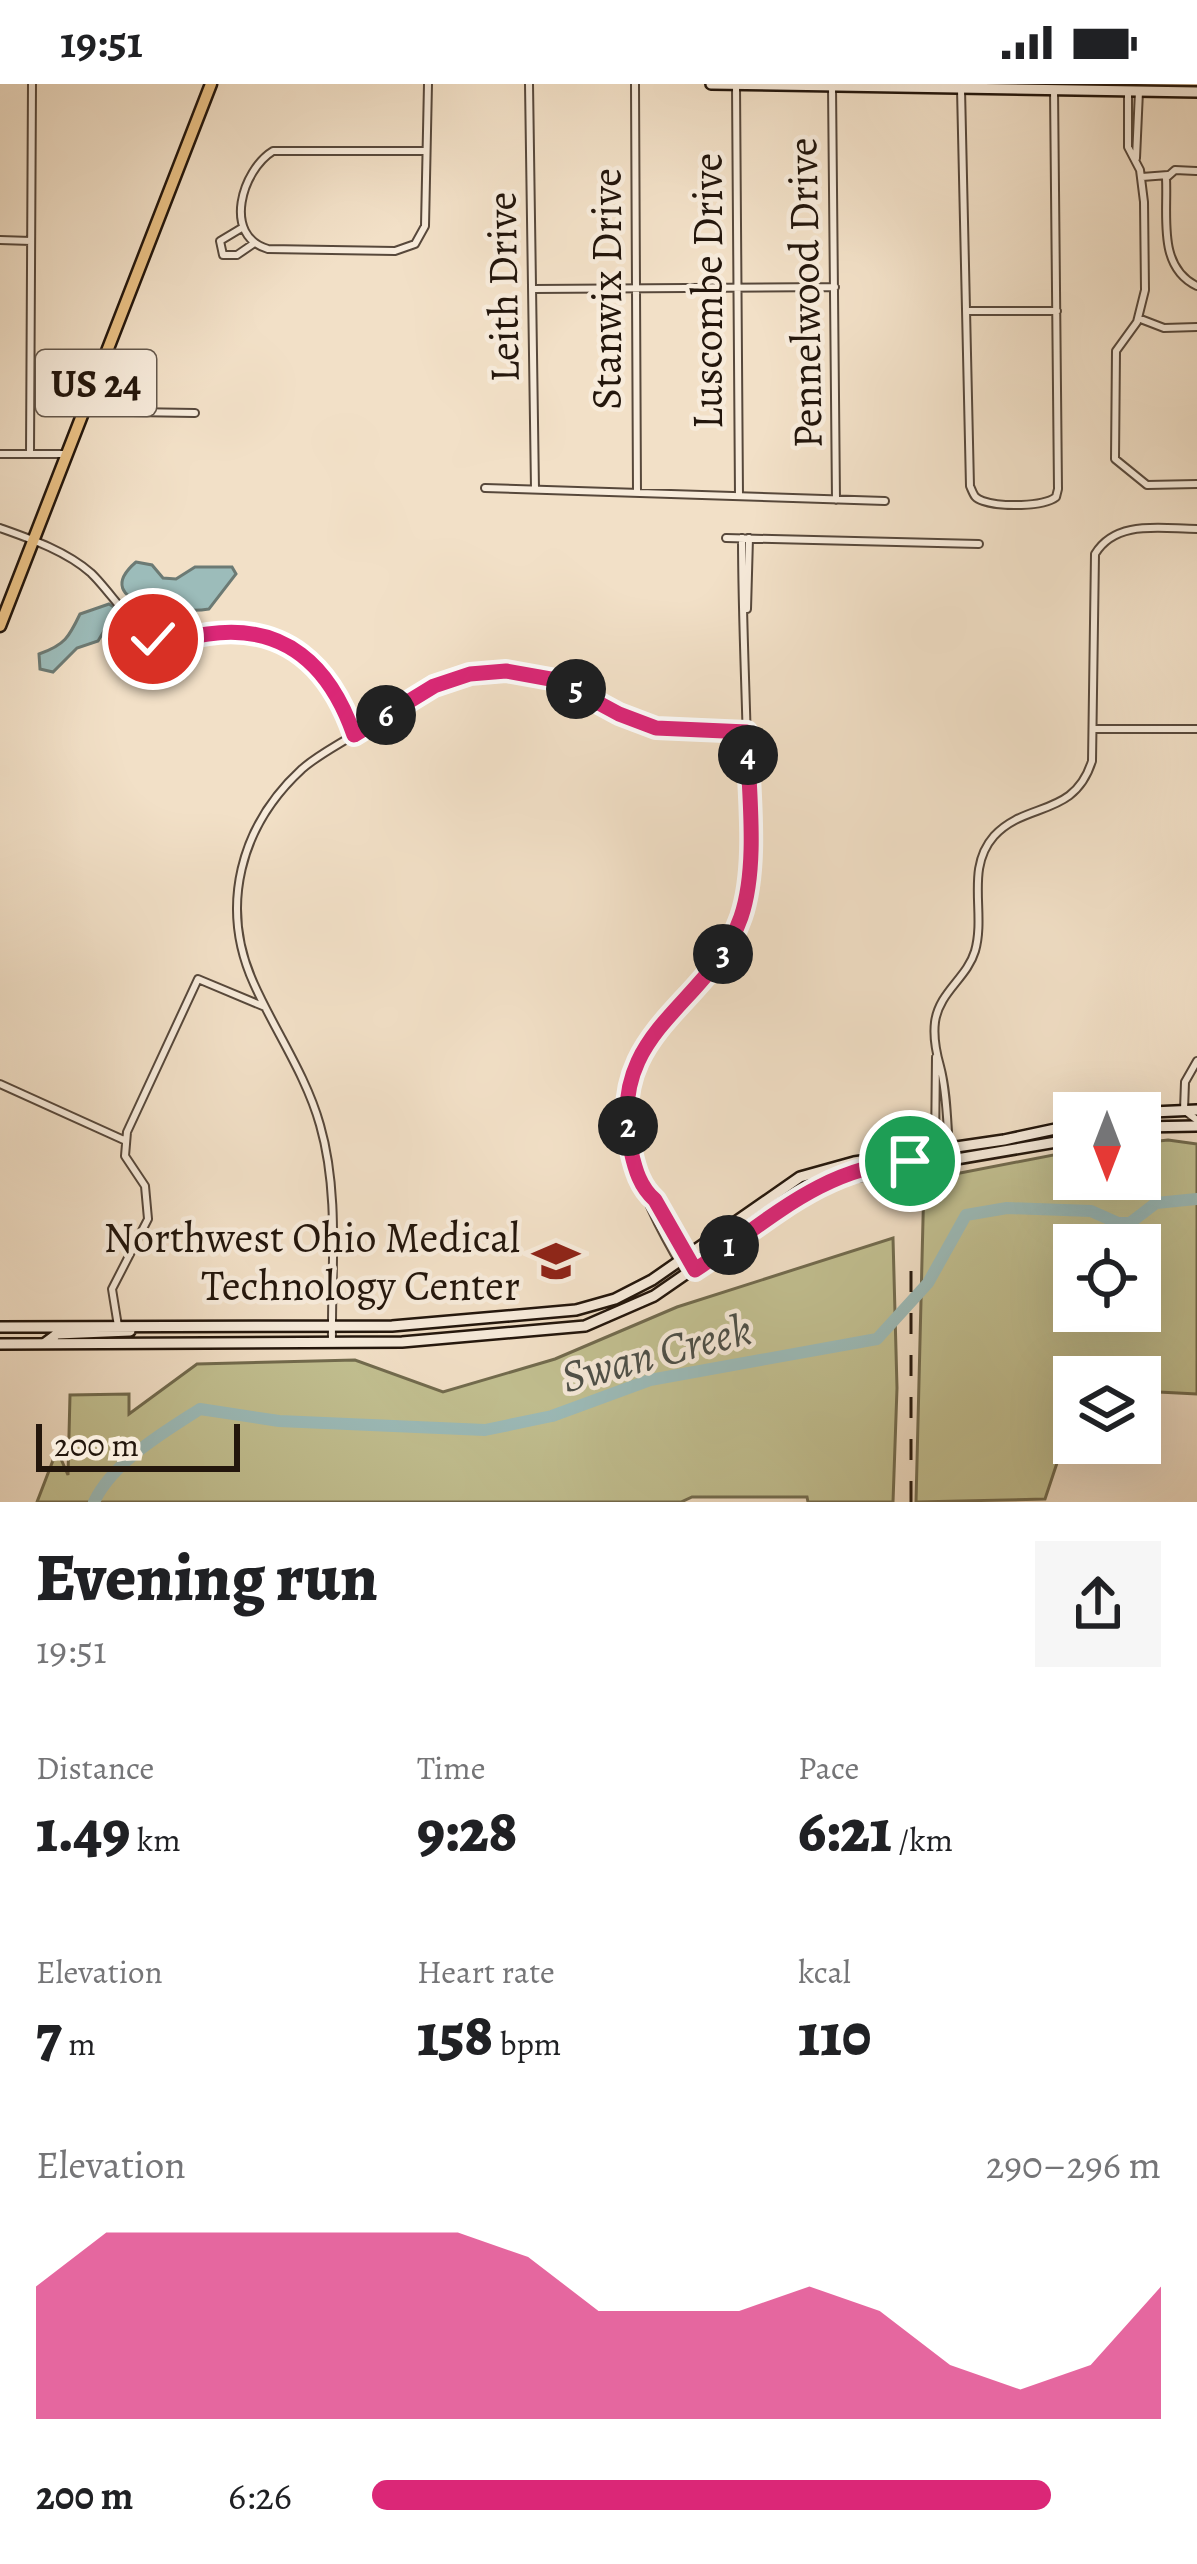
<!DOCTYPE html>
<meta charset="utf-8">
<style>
body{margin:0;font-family:Alegreya,serif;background:#f6f6f6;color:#202124;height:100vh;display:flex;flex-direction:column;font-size:45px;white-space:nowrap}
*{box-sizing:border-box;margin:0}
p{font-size:39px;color:#757577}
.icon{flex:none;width:66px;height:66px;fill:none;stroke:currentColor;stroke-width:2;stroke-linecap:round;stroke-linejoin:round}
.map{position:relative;height:1418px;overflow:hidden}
.sheet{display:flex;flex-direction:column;background:#fff;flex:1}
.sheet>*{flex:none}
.needle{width:78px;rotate:180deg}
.buttons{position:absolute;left:1053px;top:1008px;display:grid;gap:24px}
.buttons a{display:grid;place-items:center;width:108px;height:108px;border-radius:0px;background:#fff;box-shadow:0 12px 48px #0002;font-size:60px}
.scale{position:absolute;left:36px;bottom:30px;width:204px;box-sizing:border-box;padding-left:12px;border:6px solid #23160c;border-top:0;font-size:33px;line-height:42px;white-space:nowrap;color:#23160c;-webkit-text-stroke:9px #f7ebdb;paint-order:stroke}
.pin{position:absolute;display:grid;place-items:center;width:102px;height:102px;color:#fff;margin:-51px;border:6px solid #fff;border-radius:50%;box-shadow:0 3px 12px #0007}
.km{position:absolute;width:60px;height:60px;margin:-30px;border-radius:50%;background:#222;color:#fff;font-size:33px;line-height:60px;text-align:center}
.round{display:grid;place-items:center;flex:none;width:126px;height:126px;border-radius:0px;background:#f6f6f6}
.headline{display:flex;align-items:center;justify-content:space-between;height:204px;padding:0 36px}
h1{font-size:66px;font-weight:800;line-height:90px}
.metrics{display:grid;grid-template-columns:repeat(3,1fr);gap:18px;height:204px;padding:12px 36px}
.metrics div{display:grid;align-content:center}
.metrics b{font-size:60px;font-weight:800}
.metrics small{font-size:33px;font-weight:400}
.metrics p{font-size:33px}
.chart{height:336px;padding:24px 36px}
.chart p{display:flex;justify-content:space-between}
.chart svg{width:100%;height:216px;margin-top:12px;fill:#db2777;opacity:.7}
ul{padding:0 36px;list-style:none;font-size:39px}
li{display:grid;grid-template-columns:192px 144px 1fr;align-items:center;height:90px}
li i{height:30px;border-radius:15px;background:#db2777}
.status{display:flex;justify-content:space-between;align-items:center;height:84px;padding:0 60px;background:#fff;direction:ltr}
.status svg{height:33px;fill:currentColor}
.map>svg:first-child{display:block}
</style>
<div class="status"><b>19:51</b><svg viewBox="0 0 49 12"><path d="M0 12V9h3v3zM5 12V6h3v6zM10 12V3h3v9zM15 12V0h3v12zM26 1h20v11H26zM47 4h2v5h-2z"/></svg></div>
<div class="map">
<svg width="1197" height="1418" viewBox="0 0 1197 1418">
<rect width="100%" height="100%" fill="#f2e0c7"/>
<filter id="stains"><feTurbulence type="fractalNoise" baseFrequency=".00167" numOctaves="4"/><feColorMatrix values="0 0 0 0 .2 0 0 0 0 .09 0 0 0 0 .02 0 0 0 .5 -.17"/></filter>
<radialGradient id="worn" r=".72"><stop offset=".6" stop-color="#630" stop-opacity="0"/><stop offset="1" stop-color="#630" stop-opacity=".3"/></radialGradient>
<path fill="#c2c091" stroke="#726b4e" stroke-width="3" fill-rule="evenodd" d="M1168 1056 1197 1060V1310L1140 1307V1293H1074V1328L1045 1415 916 1418 924 1096 1074 1067V1095H1140V1059ZM1074 1161H1140V1227H1074Z
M893 1154 897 1304 893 1418H808L807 1413H692L681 1418H37L57 1366 68 1391 70 1311 129 1310V1330L197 1280 355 1276 443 1308 555 1275 677 1223Z"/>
<path fill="#9cbcba" stroke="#6c7a74" stroke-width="3" d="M136 478 152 481 163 494 176 495 195 483H232L236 490 209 525C183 530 86 521 136 478Z
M109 520 117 525 98 557 77 564 53 588 40 585 39 570C65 561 69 553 80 530Z"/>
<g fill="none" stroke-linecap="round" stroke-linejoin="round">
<path stroke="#9cbcba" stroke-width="12" d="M94 1418C113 1378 164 1348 200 1325L279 1337 485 1346 552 1332 650 1296 877 1255 928 1199 966 1131 1007 1124 1091 1127 1118 1139H1130L1156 1119 1197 1115"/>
<defs>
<path id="street" d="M529 0 535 405
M635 0 637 409
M736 2 739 412
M832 2 836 416
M961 5 970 402C974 411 974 414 983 417 1001 423 1043 423 1056 413L1058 405 1054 5
M1128 8V63L1140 86 1144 118 1145 206 1137 238 1116 267 1115 375 1147 401 1197 400
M424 67H273C242 86 222 152 268 165L395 167 415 160 425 142 428 0
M1136 74 1139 7
M1196 87 1175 86 1166 94C1168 132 1157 183 1197 202
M1142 93 1168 91
M240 145 220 157 223 171H237L253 160
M0 156 31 157
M533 205 835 203
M967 227H1057
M1138 234 1164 244 1197 243
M90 315 132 328 195 329
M0 370H68
M30 370 32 0
M485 404 885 417
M0 444C31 455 66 467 91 489 109 506 135 547 156 556 174 564 192 551 210 549 288 541 329 581 354 651
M726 454 979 460
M747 525 749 454
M1094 645H1197
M1197 977 1185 998 1184 1026 1197 1036
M0 1000 126 1057
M949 1064C947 1038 947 1008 940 982 936 968 933 954 935 938 939 908 967 894 975 867 986 828 965 785 994 752 1026 717 1074 734 1092 677L1095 470C1116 435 1162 445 1197 445
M935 1065 936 973
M646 1108 655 1116 695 1185
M687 1191C635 1106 592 1009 674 924 707 889 737 860 746 811 752 778 748 743 748 710 747 625 742 539 742 454
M118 1242 112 1205 148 1135 145 1102 125 1072 127 1048 198 895 265 923
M332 1259C331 1187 340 1110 320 1041 306 991 275 947 254 900 219 823 240 742 302 685 318 671 338 661 355 650 399 622 441 589 495 587 557 585 586 621 639 639 674 651 710 648 747 648"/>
<path id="secondary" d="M711 0 1197 8
M1130 1029 1197 1026
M1140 1043 1197 1042
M895 1078 938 1073 947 1066
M0 1243 392 1242 576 1226 615 1215 652 1196 800 1093 854 1078 1004 1056 1074 1041
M45 1259 57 1250 130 1247
M0 1260 402 1258 585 1242 654 1212 790 1118 839 1095 1074 1055"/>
<path id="primary" d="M0 542 211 0"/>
</defs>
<use href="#street" stroke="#57483b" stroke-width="10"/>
<use href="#secondary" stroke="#23160c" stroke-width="14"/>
<use href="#primary" stroke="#23160c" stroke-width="15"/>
<use href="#street" stroke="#f7ebdb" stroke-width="6"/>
<use href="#secondary" stroke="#f7ebdb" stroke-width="9"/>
<use href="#primary" stroke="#e9c084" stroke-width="10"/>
<path stroke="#23160c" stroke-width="3" stroke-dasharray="21 21" stroke-linecap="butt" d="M911 1418V1182"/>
</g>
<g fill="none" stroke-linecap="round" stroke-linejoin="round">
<defs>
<path id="route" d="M153 555C173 562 187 553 208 550 285 539 330 582 354 651L434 602 470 590 506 587 556 596 619 630 656 644 747 648C748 704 759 780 741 833 710 923 604 945 631 1067 635 1085 640 1103 655 1116L695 1186C767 1139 820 1083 910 1077"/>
</defs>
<use href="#route" stroke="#fff" stroke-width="24"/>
<use href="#route" stroke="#db2777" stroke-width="15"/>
</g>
<defs>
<symbol id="university-bare" viewBox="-9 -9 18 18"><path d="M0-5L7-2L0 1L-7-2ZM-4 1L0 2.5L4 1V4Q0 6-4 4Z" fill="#8f2418" stroke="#f7ebdb" stroke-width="2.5" paint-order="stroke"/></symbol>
</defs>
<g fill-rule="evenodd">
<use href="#university-bare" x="523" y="1144" width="66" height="66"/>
</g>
<g text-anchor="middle" stroke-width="9" stroke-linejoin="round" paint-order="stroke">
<rect fill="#f7ebdb" stroke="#63564a" stroke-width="3" x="36" y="266" width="120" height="66" rx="9"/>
<g font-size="39" font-weight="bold" fill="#23160c">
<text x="96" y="313">US 24</text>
</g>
<g font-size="42" fill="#23160c" stroke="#f7ebdb">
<text transform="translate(502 203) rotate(-91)" y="15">Leith Drive</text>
<text transform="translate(606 205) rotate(-90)" y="15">Stanwix Drive</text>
<text transform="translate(707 207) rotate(-90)" y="15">Luscombe Drive</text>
<text transform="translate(804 209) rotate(-91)" y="15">Pennelwood Drive</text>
</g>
<g font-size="42" fill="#23160c" stroke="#f7ebdb" text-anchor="end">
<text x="520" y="1168">Northwest Ohio Medical<tspan x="520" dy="48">Technology Center</tspan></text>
</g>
<g font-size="45" font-style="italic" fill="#4d5049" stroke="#f7ebdb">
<text transform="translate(656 1268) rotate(-15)" y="16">Swan Creek</text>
</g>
</g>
<rect width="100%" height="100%" filter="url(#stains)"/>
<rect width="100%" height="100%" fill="url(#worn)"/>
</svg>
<div class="buttons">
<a><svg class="needle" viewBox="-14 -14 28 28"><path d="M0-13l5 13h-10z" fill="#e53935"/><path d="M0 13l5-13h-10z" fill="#757577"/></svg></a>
<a><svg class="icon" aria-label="locate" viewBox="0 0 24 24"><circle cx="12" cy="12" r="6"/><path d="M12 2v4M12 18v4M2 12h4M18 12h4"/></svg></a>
<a><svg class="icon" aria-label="layers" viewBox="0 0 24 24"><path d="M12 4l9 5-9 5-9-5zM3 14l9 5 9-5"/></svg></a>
</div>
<div class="scale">200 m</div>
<div class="pin" style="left:910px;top:1077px;background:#1e9e55"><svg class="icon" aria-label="arrive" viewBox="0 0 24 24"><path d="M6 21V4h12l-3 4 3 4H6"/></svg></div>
<div class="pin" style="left:153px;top:555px;background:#d93025"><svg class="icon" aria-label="check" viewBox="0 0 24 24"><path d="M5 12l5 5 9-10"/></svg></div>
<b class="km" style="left:729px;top:1161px">1</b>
<b class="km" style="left:628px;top:1042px">2</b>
<b class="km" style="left:723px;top:870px">3</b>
<b class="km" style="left:748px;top:671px">4</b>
<b class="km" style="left:576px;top:605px">5</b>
<b class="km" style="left:386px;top:631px">6</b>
</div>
<section class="sheet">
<div class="headline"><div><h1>Evening run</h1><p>19:51</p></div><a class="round"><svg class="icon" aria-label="share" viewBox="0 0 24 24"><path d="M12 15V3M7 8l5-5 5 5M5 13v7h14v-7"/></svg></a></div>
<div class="metrics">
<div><p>Distance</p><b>1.49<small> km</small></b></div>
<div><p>Time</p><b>9:28</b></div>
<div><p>Pace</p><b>6:21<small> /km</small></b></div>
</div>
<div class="metrics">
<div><p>Elevation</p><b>7<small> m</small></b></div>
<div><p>Heart rate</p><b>158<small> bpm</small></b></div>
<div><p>kcal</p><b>110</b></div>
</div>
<div class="chart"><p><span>Elevation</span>290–296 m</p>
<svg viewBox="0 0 160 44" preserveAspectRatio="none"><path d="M0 44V17L10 6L20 6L30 6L40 6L50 6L60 6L70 11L80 22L90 22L100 22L110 17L120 22L130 33L140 38L150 33L160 17V44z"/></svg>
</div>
<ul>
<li><b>200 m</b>6:26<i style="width:86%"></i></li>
</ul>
</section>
